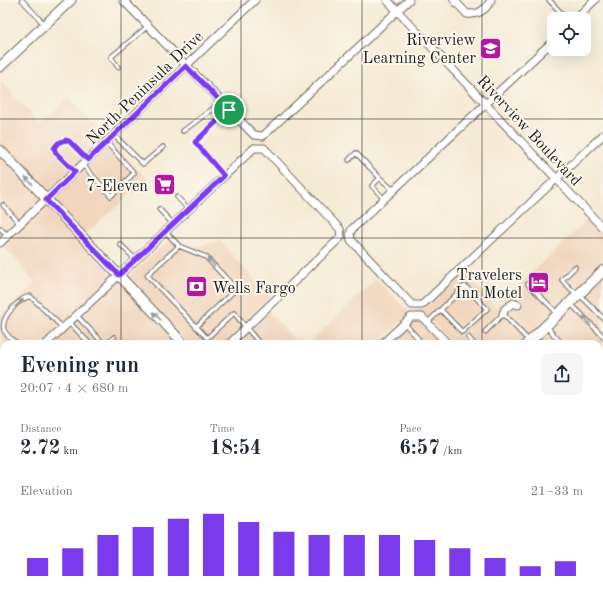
<!DOCTYPE html>
<meta charset="utf-8">
<style>
body{margin:0;font-family:"Old Standard TT",serif;background:#f6f6f7;color:#1f2937;height:100vh;display:flex;flex-direction:column;font-size:15px;white-space:nowrap}
*{box-sizing:border-box;margin:0}
p{font-size:13px;color:#747a83}
.icon{flex:none;width:22px;height:22px;fill:none;stroke:currentColor;stroke-width:2;stroke-linecap:round;stroke-linejoin:round}
.map{position:relative;flex:1;overflow:hidden}
.side{position:absolute;left:0px;top:340px;width:603px;height:256px;display:flex;flex-direction:column;background:#fff;border-radius:12px 12px 0 0;box-shadow:0 4px 16px #0002}
.side>*{flex:none}
.buttons{position:absolute;left:547px;top:12px;display:grid;gap:8px}
.buttons a{display:grid;place-items:center;width:44px;height:44px;border-radius:8px;background:#fff;box-shadow:0 4px 16px #0002;font-size:20px}
.pin{position:absolute;display:grid;place-items:center;width:34px;height:34px;color:#fff;margin:-17px;border:2px solid #fff;border-radius:50%;box-shadow:0 1px 4px #0007}
.round{display:grid;place-items:center;flex:none;width:42px;height:42px;border-radius:8px;background:#f6f6f7}
.summary{display:flex;align-items:center;justify-content:space-between;height:68px;padding:0 20px}
h1{font-size:22px;font-weight:600;line-height:30px}
.metrics{display:grid;grid-template-columns:repeat(3,1fr);gap:6px;height:68px;padding:4px 20px}
.metrics div{display:grid;align-content:center}
.metrics b{font-size:20px;font-weight:600}
.metrics small{font-size:11px;font-weight:400}
.metrics p{font-size:11px}
.chart{height:112px;padding:8px 20px}
.chart p{display:flex;justify-content:space-between}
.chart svg{width:100%;height:72px;margin-top:4px;stroke:#7c3aed;stroke-width:6}
.map>svg:first-child{display:block}
</style>
<div class="map">
<svg width="603" height="596" viewBox="0 0 603 596">
<rect width="100%" height="100%" fill="#fbf7ec"/>
<filter id="ink" filterUnits="userSpaceOnUse"><feTurbulence type="fractalNoise" baseFrequency=".025" numOctaves="2"/><feDisplacementMap in="SourceGraphic" scale="8" xChannelSelector="R" yChannelSelector="G"/><feConvolveMatrix kernelMatrix="1 2 1 2 8 2 1 2 1" color-interpolation-filters="sRGB"/></filter>
<filter id="wash" filterUnits="userSpaceOnUse"><feTurbulence type="fractalNoise" baseFrequency=".012" numOctaves="4" result="noise"/><feDisplacementMap in="SourceGraphic" scale="16" xChannelSelector="R" yChannelSelector="G"/><feGaussianBlur stdDeviation="0.9" result="paint"/><feColorMatrix in="noise" values="0 0 0 0 0 0 0 0 0 0 0 0 0 0 0 0 0 1.4 0 .05"/><feComposite in="paint" operator="in"/></filter>
<g filter="url(#wash)">
<rect width="100%" height="100%" fill="#f5ebd5"/>
<path fill="#f1d5bd" fill-rule="evenodd" d="M0 80 39 124 69 98 107 137 47 194 0 145Z
M111 142 148 180 85 234 51 199Z
M0 156 42 199 0 239Z
M46 204 114 275 41 344H8L0 336V316L35 282 3 245Z
M589 218 603 234V266L522 344H453L425 314 414 312 426 307 463 271 496 307ZM511 300H515L523 303 520 309 514 307 508 311 506 318 499 316 502 309Z
M174 235 190 248 220 241 272 299 224 344H189L127 278Z
M603 276V394L599 397V344H532Z
M376 279 410 313 377 344H308Z
M119 280 179 344H52Z
M268 312 299 344H234Z
M413 320H420L443 344H387Z
M0 439 4 443V485L0 488Z
M159 592H258L254 596H162Z
M283 592H411L407 596H279Z"/>
<path fill="#64bbe1" stroke="#406c7e" d="M603 424V596H446L449 592H599V427Z"/>
</g>
<g filter="url(#ink)">
<g fill="none" stroke-linecap="round" stroke-linejoin="round">
<defs>
<path id="lane" d="M22 0 44 24
M549 0 567 19
M118 67 111 57 148 26
M183 131 222 102
M114 135 143 164 163 147
M349 160 356 153 380 178
M83 165 111 196 134 173 106 142
M75 172 56 153 54 148 58 143 65 140 69 141 88 160
M224 176 195 142 229 110
M177 197 188 209
M384 199 372 186 380 178 393 190
M3 205 20 224
M159 209 173 224
M0 228 8 236
M165 231 179 246 147 275 207 338 234 313 260 344
M120 244 135 259
M179 246 206 257 236 289 196 327
M575 267 562 280 576 294
M528 284 557 313
M580 295 603 318
M570 303 603 336
M76 315 104 344
M69 322 90 344
M428 322 465 286 487 309 462 332 441 310
M404 323 423 344
M547 327 562 344
M485 332 503 314 529 341
M468 337 474 344
M17 344C13 340 6 335 4 330 0 317 19 299 30 296L63 328
M107 344 114 337
M0 361 4 367
M0 456 4 452"/>
<path id="street" d="M123 0 254 135 263 136 409 0
M387 0 603 228
M454 0 467 14C478 15 486 10 491 0
M575 19 595 0
M554 40 352 229 350 233 351 240 412 305H422L603 135
M0 243 255 0
M503 314 505 309 513 303 518 305
M46 344 254 148H264L340 229 341 237 229 344
M382 344 411 317H422L448 344
M0 388 4 384
M0 561 4 557
M115 596 119 592"/>
<path id="secondary" d="M0 67 71 0
M0 150 184 344
M0 429 4 433
M154 592 157 596"/>
<path id="primary" d="M527 344 603 271
M258 596 263 592
M275 596 279 592"/>
</defs>
<use href="#lane" stroke="#68645d" stroke-width="5.5"/>
<use href="#street" stroke="#68645d" stroke-width="9"/>
<use href="#secondary" stroke="#68645d" stroke-width="11"/>
<use href="#primary" stroke="#68645d" stroke-width="12"/>
<use href="#lane" stroke="#fff" stroke-width="3.5"/>
<use href="#street" stroke="#fff" stroke-width="7"/>
<use href="#secondary" stroke="#fff" stroke-width="9"/>
<use href="#primary" stroke="#fff" stroke-width="10"/>
</g>
<defs><path id="oneway-solid" d="M-6-.8H1V-3.2L6.5 0L1 3.2V.8H-6Z"/></defs>
<g fill="#999">
<use href="#oneway-solid" transform="translate(29 181) rotate(-134)"/>
<use href="#oneway-solid" transform="translate(211 262) rotate(-133)"/>
<use href="#oneway-solid" transform="translate(19 303) rotate(-42)"/>
<use href="#oneway-solid" transform="translate(157 316) rotate(-133)"/>
<use href="#oneway-solid" transform="translate(587 320) rotate(-134)"/>
</g>
</g>
<g fill="none" stroke-linecap="round" stroke-linejoin="round" filter="url(#ink)">
<defs>
<path id="route" d="M186 66 229 110 195 142 224 176 119 275 46 200 75 172 56 153 54 148 58 143 65 140 69 141 88 160Z"/>
</defs>
<use href="#route" stroke="#fff" stroke-width="8"/>
<use href="#route" stroke="#7c3aed" stroke-width="5"/>
</g>
<path fill="none" stroke="#1c1c1c" stroke-width="1" stroke-opacity="0.55" d="M121 0V344M241 0V344M362 0V344M482 0V344M0 119H603M0 238H603M0 358H4M599 358H603M0 477H4M599 477H603M121 592V596M241 592V596M362 592V596M482 592V596"/>
<defs>
<symbol id="school-square" viewBox="-11 -11 22 22"><rect x="-9" y="-9" width="18" height="18" rx="4" fill="#b5179e" stroke="#fbf7ec"/><path d="M0-5L7-2L0 1L-7-2ZM-4 1L0 2.5L4 1V4Q0 6-4 4Z" fill="#fff"/></symbol>
<symbol id="supermarket-square" viewBox="-11 -11 22 22"><rect x="-9" y="-9" width="18" height="18" rx="4" fill="#b5179e" stroke="#fbf7ec"/><path d="M-6-5.5h2.5l.6 2H6L4.5 2H-2.5L-4.4-4H-6ZM-1.5 3.2a1.3 1.3 0 1 0 .1 0ZM3 3.2a1.3 1.3 0 1 0 .1 0Z" fill="#fff"/></symbol>
<symbol id="hotel-square" viewBox="-11 -11 22 22"><rect x="-9" y="-9" width="18" height="18" rx="4" fill="#b5179e" stroke="#fbf7ec"/><path d="M-6-4.5h1.5V1H6V5H4.5V3h-9V5H-6ZM-4 0a1.8 1.8 0 1 1 3.6 0ZM.5 0V-2.5h3Q6-2.5 6 0Z" fill="#fff"/></symbol>
<symbol id="bank-square" viewBox="-11 -11 22 22"><rect x="-9" y="-9" width="18" height="18" rx="4" fill="#b5179e" stroke="#fbf7ec"/><path d="M-6-4H6V4H-6ZM0-2.3a2.3 2.3 0 1 0 0 4.6a2.3 2.3 0 1 0 0-4.6Z" fill="#fff"/></symbol>
</defs>
<g fill-rule="evenodd">
<use href="#school-square" x="478" y="36" width="25" height="25"/>
<use href="#supermarket-square" x="152" y="172" width="25" height="25"/>
<use href="#hotel-square" x="526" y="270" width="25" height="25"/>
<use href="#bank-square" x="184" y="274" width="25" height="25"/>
</g>
<g text-anchor="middle" stroke-width="4" stroke-linejoin="round" paint-order="stroke">
<g font-size="16" fill="#1c1c1c" stroke="#fbf7ec" text-anchor="end">
<text x="476" y="45">Riverview<tspan x="476" dy="18">Learning Center</tspan></text>
<text x="148" y="191">7-Eleven</text>
<text x="522" y="280">Travelers<tspan x="522" dy="18">Inn Motel</tspan></text>
<text x="212" y="293" text-anchor="start">Wells Fargo</text>
</g>
<g font-size="16" fill="#1c1c1c" stroke="#fbf7ec">
<text transform="translate(144 87) rotate(-44)" y="6">North Peninsula Drive</text>
<text transform="translate(530 130) rotate(47)" y="6">Riverview Boulevard</text>
</g>
</g>
</svg>
<div class="buttons">
<a><svg class="icon" aria-label="locate" viewBox="0 0 24 24"><circle cx="12" cy="12" r="6"/><path d="M12 2v4M12 18v4M2 12h4M18 12h4"/></svg></a>
</div>
<div class="pin" style="left:229px;top:110px;background:#1e9e55"><svg class="icon" aria-label="arrive" viewBox="0 0 24 24"><path d="M6 21V4h12l-3 4 3 4H6"/></svg></div>
<section class="side">
<div class="summary"><div><h1>Evening run</h1><p>20:07 · 4 × 680 m</p></div><a class="round"><svg class="icon" aria-label="share" viewBox="0 0 24 24"><path d="M12 15V3M7 8l5-5 5 5M5 13v7h14v-7"/></svg></a></div>
<div class="metrics">
<div><p>Distance</p><b>2.72<small> km</small></b></div>
<div><p>Time</p><b>18:54</b></div>
<div><p>Pace</p><b>6:57<small> /km</small></b></div>
</div>
<div class="chart"><p><span>Elevation</span>21–33 m</p>
<svg viewBox="0 0 160 44" preserveAspectRatio="none"><path d="M5 44V33M15 44V27M25 44V19M35 44V14M45 44V9M55 44V6M65 44V11M75 44V17M85 44V19M95 44V19M105 44V19M115 44V22M125 44V27M135 44V33M145 44V38M155 44V35"/></svg>
</div>
</section>
</div>
